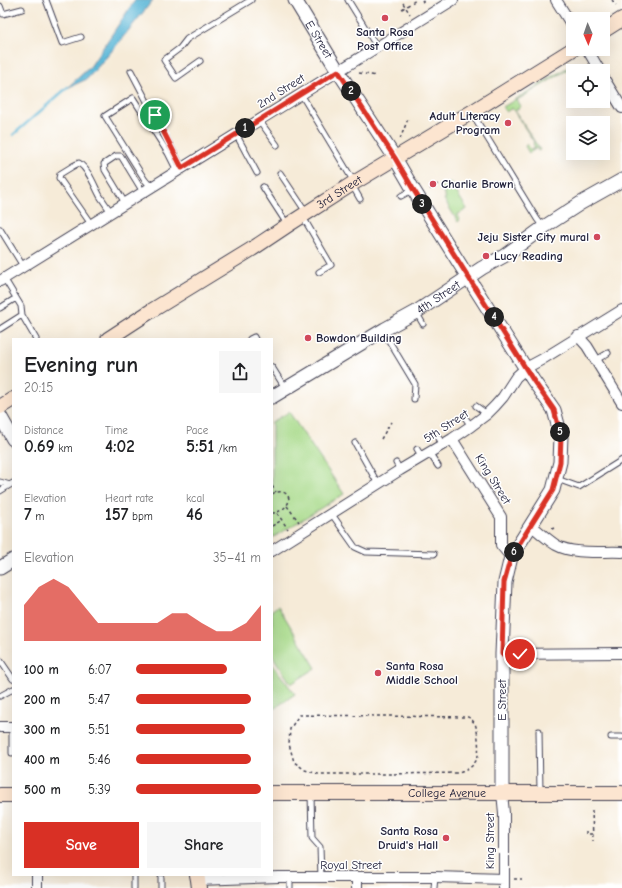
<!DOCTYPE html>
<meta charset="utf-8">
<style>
body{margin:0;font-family:"Comic Neue",sans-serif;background:#f6f6f6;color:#202124;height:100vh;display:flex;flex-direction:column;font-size:15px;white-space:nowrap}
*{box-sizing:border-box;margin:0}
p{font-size:13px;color:#757577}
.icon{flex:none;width:22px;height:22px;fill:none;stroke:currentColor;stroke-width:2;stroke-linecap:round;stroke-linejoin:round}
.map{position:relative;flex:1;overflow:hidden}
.drawer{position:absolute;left:12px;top:338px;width:261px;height:538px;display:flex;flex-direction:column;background:#fff;border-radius:0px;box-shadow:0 4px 16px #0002}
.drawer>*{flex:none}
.needle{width:26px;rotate:178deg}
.buttons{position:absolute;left:566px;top:12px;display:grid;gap:8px}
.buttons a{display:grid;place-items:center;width:44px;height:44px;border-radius:0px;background:#fff;box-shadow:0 4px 16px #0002;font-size:20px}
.pin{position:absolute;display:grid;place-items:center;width:34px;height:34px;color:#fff;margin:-17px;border:2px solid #fff;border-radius:50%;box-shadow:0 1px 4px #0007}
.km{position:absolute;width:20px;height:20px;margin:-10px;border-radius:50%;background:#222;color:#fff;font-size:11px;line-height:20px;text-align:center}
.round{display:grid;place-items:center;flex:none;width:42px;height:42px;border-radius:0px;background:#f6f6f6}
.overview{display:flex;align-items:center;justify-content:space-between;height:68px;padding:0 12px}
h1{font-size:22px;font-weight:800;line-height:30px}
.stats{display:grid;grid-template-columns:repeat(3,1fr);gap:6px;height:68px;padding:4px 12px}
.stats div{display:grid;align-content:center}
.stats b{font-size:17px;font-weight:800}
.stats small{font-size:11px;font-weight:400}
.stats p{font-size:11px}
.chart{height:112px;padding:8px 12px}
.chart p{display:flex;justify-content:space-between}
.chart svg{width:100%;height:72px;margin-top:4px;fill:#d93025;opacity:.7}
.cta{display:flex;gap:8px;margin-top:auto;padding:8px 12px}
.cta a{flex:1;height:46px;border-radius:0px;background:#d93025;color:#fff;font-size:16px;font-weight:800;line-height:46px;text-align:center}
.cta a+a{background:#f6f6f6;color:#202124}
ul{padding:0 12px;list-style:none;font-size:13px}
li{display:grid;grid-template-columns:64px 48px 1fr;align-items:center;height:30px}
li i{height:10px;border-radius:5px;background:#d93025}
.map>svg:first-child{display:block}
</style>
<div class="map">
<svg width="622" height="888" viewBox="0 0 622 888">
<rect width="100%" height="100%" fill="#fff"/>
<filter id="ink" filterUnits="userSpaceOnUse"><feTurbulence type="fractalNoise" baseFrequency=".025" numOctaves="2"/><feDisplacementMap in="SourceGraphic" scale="8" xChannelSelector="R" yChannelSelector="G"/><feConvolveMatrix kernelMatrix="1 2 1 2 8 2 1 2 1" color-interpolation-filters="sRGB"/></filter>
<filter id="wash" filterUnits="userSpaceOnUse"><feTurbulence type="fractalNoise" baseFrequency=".012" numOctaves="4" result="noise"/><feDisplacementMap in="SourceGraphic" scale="16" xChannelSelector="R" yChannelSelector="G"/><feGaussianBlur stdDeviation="0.9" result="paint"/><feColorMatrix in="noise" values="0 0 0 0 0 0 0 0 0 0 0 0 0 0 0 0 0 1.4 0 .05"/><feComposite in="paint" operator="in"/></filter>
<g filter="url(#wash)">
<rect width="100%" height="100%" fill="#f6ebd8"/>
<path fill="#a8da8a" stroke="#657e62" d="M575 63 581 65 584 71H583L581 69 578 71H575L572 67 517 100 521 106 515 111 540 150 538 151 537 148 529 153 525 146 527 144 531 150 535 148 533 143 534 142 512 108 506 112 503 107Z
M450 182 467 209 457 215 460 220 458 222 444 199 446 198 441 188Z
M289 412 344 494 272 538V422Z
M278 606 316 668 291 684 272 655V610Z
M272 664 295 694 272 710Z"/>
<path fill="#58b5d6" stroke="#3d6c88" d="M135 0H153L111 52 87 79 67 88 90 67Z"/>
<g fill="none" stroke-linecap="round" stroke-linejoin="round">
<path stroke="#58b5d6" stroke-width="2.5" d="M13 135 68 87"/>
</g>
</g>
<g filter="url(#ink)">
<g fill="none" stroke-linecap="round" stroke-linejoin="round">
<defs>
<path id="service" d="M46 0 62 43 81 37
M348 0 377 47
M0 6 3 14 22 9
M200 61 176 78 164 60 180 48 187 39 251 0
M131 71 182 168
M301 94 354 182
M472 113 537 219 543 227
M259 120 277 145
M236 134 257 173
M280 173 306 212
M352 185 360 199
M151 187 145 180 105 116 133 98 168 153 177 171
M263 187 287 224
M401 196 412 190
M125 203 105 170 104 164 116 156H121L143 192
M303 217 331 265 319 272
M91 224 59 178 60 174 73 166 79 163C89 170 94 185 100 196 103 201 107 206 111 212
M0 229 23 266
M4 278 21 306 22 315 36 339
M0 308 16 298
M416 312 423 324
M0 329 22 315
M383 331 415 384 414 399
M250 339 254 337 255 339
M596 360 608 353
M272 367 285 388
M476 406 487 414
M464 416 471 426
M438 437 443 444
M355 443 378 484
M417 449 422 457
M429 452 438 466
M396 463 400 470
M557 479 579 487 622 460
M0 482 10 485
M0 491 13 483
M331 513 355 547 366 552 434 554
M0 660 13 679
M0 696 13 689
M539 731 540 792
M611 737H622
M12 753V727
M311 794 312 838 320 847 321 877
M134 877V888
M290 877V888
M161 888V878
M434 888 435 877"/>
<path id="minor" d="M556 0 573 27
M587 49 600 71
M603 77 622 108
M0 281 453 0
M578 336 587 346 622 403
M452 439 501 517V545L511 557
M531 525C538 531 548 540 556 545 574 555 602 551 622 552
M272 551 400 470 452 439 471 426 487 414 495 406 503 397 516 377 526 368 541 360 622 310
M502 654 622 653
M0 727H13
M502 793 504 813V888
M37 875V888
M357 878V888
M198 880 279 877H435L504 879"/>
<g id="tertiary">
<path id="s1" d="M295 0 338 71 395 158 413 189 461 266 533 380 554 410 561 436 560 462 553 490 511 557 505 582 502 654V793"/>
<path id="s2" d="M272 397 385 329 416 312 482 268 504 256 544 227 581 203 622 180"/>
<path d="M0 416 13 439"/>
<path d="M0 568 13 560"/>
</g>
<g id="secondary">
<path d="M603 31 622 19"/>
<path id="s3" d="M108 339 151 311 252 249 288 225 352 184 475 110 573 49"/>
<path d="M0 407 13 399"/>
<path id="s4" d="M272 793H622"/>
<path d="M0 795H13"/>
<path d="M197 875 198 880 199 888"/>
</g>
</defs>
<use href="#service" stroke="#424053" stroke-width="7"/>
<use href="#minor" stroke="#424053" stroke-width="12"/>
<use href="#tertiary" stroke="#424053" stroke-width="15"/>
<use href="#secondary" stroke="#424053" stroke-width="16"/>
<path stroke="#424053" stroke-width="1.5" stroke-dasharray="3 3" stroke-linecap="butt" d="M422 0 425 5
M612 0 616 5
M403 3 410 14
M402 9 416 0
M359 73 371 75 376 76
M400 139 408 119
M430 189 438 184
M381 439 391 422
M272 486 276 492
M272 494C286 486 297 501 281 510 278 512 276 513 272 513
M287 506 299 522
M277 513 288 529
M272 526 282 520
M552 529 554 528
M299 715 468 717C471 719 473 721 475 724 478 730 480 753 477 759 473 767 467 770 459 773L388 774H318L305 770 294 762 289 744 290 729Z
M592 810 593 841
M586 831V834H593
M514 879H522"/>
<use href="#service" stroke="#fff" stroke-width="5"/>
<use href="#minor" stroke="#fff" stroke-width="10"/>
<use href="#tertiary" stroke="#fff" stroke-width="13"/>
<use href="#secondary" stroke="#fce5d0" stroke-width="14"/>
</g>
</g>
<g fill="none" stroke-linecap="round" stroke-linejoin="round" filter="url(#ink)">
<defs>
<path id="route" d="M155 115 182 168 338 71 395 158 413 189 533 380 554 410 561 436 560 462 553 490 511 557 504 582 502 654H520"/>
</defs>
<use href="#route" stroke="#fff" stroke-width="8"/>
<use href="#route" stroke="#d93025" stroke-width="5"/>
</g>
<g fill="#d1495b" stroke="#fff" stroke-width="1.5">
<circle cx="385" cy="18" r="4"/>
<circle cx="508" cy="123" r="4"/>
<circle cx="433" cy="184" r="4"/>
<circle cx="597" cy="237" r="4"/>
<circle cx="486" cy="256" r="4"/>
<circle cx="308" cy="338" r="4"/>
<circle cx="378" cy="673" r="4"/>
<circle cx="446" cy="838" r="4"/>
</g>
<g text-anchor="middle" stroke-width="3" stroke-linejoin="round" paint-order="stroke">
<g font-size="12" font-weight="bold" fill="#22223b" stroke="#fff" text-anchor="start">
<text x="385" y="36" text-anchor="middle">Santa Rosa<tspan x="385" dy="14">Post Office</tspan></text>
<text x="500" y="120" text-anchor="end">Adult Literacy<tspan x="500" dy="14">Program</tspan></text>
<text x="441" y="188">Charlie Brown</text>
<text x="589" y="241" text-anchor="end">Jeju Sister City mural</text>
<text x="494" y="260">Lucy Reading</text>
<text x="316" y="342">Bowdon Building</text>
<text x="386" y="670">Santa Rosa<tspan x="386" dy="14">Middle School</tspan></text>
<text x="438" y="835" text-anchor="end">Santa Rosa<tspan x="438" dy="14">Druid's Hall</tspan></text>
</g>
<g font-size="12" fill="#22223b" stroke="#fff">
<text dy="4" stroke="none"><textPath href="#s1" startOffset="46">E Street</textPath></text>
<text transform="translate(281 91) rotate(-32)" y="4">2nd Street</text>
<text dy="4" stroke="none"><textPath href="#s3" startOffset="274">3rd Street</textPath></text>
<text dy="4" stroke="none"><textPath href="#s2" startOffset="194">4th Street</textPath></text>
<text transform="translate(446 426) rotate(-33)" y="4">5th Street</text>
<text transform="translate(493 479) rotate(58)" y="4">King Street</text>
<text transform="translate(502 700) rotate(-90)" y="4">E Street</text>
<text dy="4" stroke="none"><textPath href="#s4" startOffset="175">College Avenue</textPath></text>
<text transform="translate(490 841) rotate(-90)" y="4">King Street</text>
<text x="351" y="869">Royal Street</text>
</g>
</g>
</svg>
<div class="buttons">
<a><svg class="needle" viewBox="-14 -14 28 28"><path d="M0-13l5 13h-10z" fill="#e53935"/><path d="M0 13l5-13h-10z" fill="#757577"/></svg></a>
<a><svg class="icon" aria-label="locate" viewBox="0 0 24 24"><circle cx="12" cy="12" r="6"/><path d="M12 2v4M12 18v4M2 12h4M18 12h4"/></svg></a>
<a><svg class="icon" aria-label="layers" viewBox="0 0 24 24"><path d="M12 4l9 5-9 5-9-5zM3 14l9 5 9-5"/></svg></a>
</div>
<div class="pin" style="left:155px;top:115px;background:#1e9e55"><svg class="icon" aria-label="arrive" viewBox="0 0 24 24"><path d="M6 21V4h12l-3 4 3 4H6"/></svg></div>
<div class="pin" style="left:520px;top:654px;background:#d93025"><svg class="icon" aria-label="check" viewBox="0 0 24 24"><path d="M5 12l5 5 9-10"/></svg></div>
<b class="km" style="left:245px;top:128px">1</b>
<b class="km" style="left:351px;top:91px">2</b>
<b class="km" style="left:422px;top:204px">3</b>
<b class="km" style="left:494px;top:317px">4</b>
<b class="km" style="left:560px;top:432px">5</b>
<b class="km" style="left:514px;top:552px">6</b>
<section class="drawer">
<div class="overview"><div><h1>Evening run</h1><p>20:15</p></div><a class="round"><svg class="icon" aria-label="share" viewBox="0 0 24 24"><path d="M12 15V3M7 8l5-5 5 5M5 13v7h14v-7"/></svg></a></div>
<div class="stats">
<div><p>Distance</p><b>0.69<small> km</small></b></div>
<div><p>Time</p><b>4:02</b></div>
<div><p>Pace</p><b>5:51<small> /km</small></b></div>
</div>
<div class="stats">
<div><p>Elevation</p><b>7<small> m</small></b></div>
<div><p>Heart rate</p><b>157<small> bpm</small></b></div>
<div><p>kcal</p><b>46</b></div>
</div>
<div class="chart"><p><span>Elevation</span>35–41 m</p>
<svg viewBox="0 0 160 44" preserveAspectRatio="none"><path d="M0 44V22L10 11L20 6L30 11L40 22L50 33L60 33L70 33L80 33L90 33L100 27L110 27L120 33L130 38L140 38L150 33L160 22V44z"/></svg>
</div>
<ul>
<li><b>100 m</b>6:07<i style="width:73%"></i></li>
<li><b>200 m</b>5:47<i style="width:92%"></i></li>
<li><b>300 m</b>5:51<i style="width:87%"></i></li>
<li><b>400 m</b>5:46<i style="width:92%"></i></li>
<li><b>500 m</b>5:39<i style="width:100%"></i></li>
</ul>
<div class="cta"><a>Save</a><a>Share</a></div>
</section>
</div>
